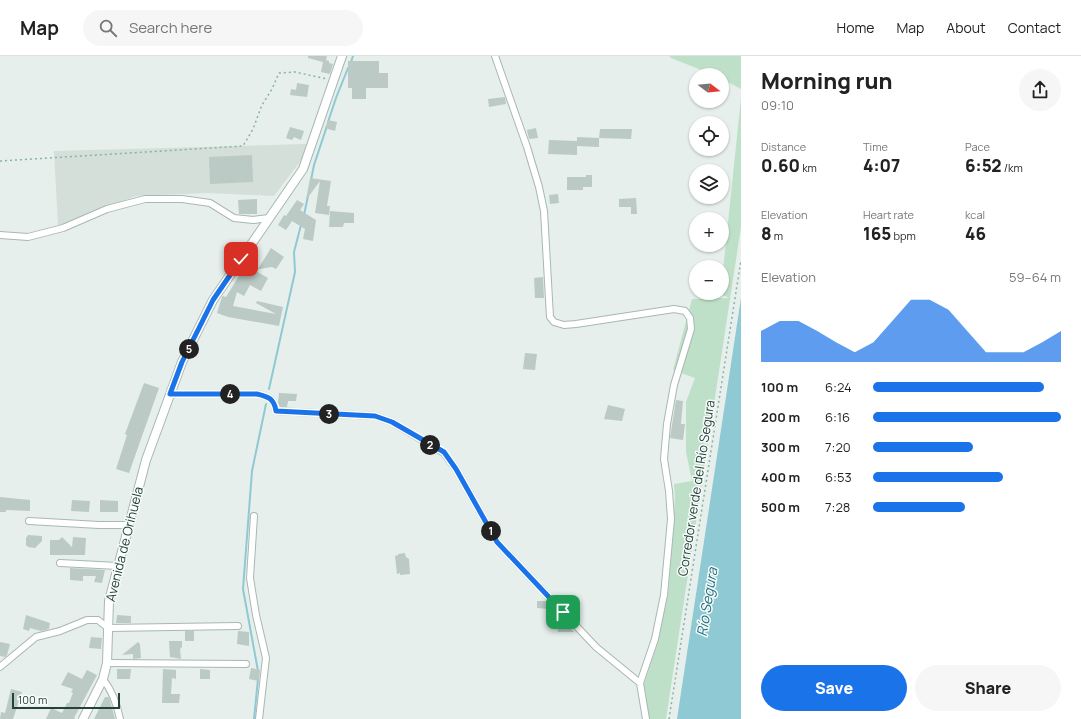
<!DOCTYPE html>
<meta charset="utf-8">
<style>
body{margin:0;font-family:Manrope,sans-serif;background:#f6f6f6;color:#222;height:100vh;display:flex;flex-direction:column;font-size:15px;white-space:nowrap}
*{box-sizing:border-box;margin:0}
p{font-size:13px;color:#767676}
.icon{flex:none;width:22px;height:22px;fill:none;stroke:currentColor;stroke-width:2;stroke-linecap:round;stroke-linejoin:round}
.map{position:relative;flex:1;overflow:hidden}
.panel{display:flex;flex-direction:column;background:#fff;width:340px}
.panel>*{flex:none}
.needle{width:26px;rotate:106deg}
.fabs{position:absolute;left:689px;top:12px;display:grid;gap:8px}
.fabs a{display:grid;place-items:center;width:40px;height:40px;border-radius:50%;background:#fff;box-shadow:0 1px 3px #0004;font-size:20px}
.scale{position:absolute;left:12px;bottom:10px;width:108px;box-sizing:border-box;padding-left:4px;border:2px solid #24423a;border-top:0;font-size:11px;line-height:14px;white-space:nowrap;color:#24423a;-webkit-text-stroke:3px #f7fbf9;paint-order:stroke}
.pin{position:absolute;display:grid;place-items:center;width:34px;height:34px;color:#fff;margin:-17px;border-radius:8px;box-shadow:0 2px 6px #0006}
.km{position:absolute;width:20px;height:20px;margin:-10px;border-radius:50%;background:#222;color:#fff;font-size:11px;line-height:20px;text-align:center}
.round{display:grid;place-items:center;flex:none;width:42px;height:42px;border-radius:21px;background:#f6f6f6}
.head{display:flex;align-items:center;justify-content:space-between;height:68px;padding:0 20px}
h1{font-size:22px;font-weight:800;line-height:30px}
.metrics{display:grid;grid-template-columns:repeat(3,1fr);gap:6px;height:68px;padding:4px 20px}
.metrics div{display:grid;align-content:center}
.metrics b{font-size:17px;font-weight:800}
.metrics small{font-size:11px;font-weight:400}
.metrics p{font-size:11px}
.chart{height:112px;padding:8px 20px}
.chart p{display:flex;justify-content:space-between}
.chart svg{width:100%;height:72px;margin-top:4px;fill:#1a73e8;opacity:.7}
.action{display:flex;gap:8px;margin-top:auto;padding:8px 20px}
.action a{flex:1;height:46px;border-radius:24px;background:#1a73e8;color:#fff;font-size:16px;font-weight:800;line-height:46px;text-align:center}
.action a+a{background:#f6f6f6;color:#222}
ul{padding:0 20px;list-style:none;font-size:13px}
li{display:grid;grid-template-columns:64px 48px 1fr;align-items:center;height:30px}
li i{height:10px;border-radius:5px;background:#1a73e8}
header{display:flex;align-items:center;gap:24px;box-sizing:border-box;height:56px;padding:0 20px;background:#fff;border-bottom:1px solid #e0e0e0}
header strong{font-size:19px}
nav{display:flex;gap:22px;margin-inline-start:auto;font-size:14px}
.search{width:280px;height:36px;background:#f6f6f6;display:flex;align-items:center;gap:10px;box-sizing:border-box;padding:0 14px;border-radius:22px;color:#767676;font-size:15px}
main{display:flex;flex:1;min-height:0}
.map>svg:first-child{display:block}
</style>
<header>
<strong>Map</strong>
<div class="search"><svg class="icon" aria-label="search" viewBox="0 0 24 24"><circle cx="10" cy="10" r="6"/><path d="M15 15l6 6"/></svg>Search here</div>
<nav><a>Home</a><a>Map</a><a>About</a><a>Contact</a></nav>
</header>
<main>
<div class="map">
<svg width="741" height="663" viewBox="0 0 741 663">
<rect width="100%" height="100%" fill="#e6efeb"/>
<path fill="#d4dfda" d="M306 88 302 103 274 140 208 137 136 140 58 170 54 95Z"/>
<path fill="#bfe0c8" d="M669 0H741V33L722 23V19H714L671 2Z
M741 42V171L666 663H649L644 628 657 589 669 532 670 500 675 443 674 428 692 425 686 396V346L695 322 673 314 692 243 729 242 721 238 722 237V224Z"/>
<path fill="#8ec9d4" d="M741 242V663H677Z"/>
<g fill="none" stroke-linecap="round" stroke-linejoin="round">
<path stroke="#8ec9d4" stroke-width="2" d="M351 6 353 0
M328 66 336 42 348 12
M311 124 314 109 327 70
M304 159 308 140
M269 333 295 216 294 196 301 169
M258 615 243 533 252 415 266 348
M254 663 258 623"/>
</g>
<path fill="#bbcac4" d="M308 0H327L326 4 329 5V7L333 8 330 18 321 16 323 6 308 2Z
M348 5H379V17H388V32H366V43H352V32H348Z
M297 27 309 29 307 41 290 39 291 33 296 34Z
M505 41 506 48 489 51 488 43Z
M328 64 337 66 335 75 325 72Z
M290 71 304 75 301 84 294 81 292 84 286 82Z
M536 72 538 82 529 83 527 74Z
M600 73H632L631 83 599 82Z
M577 81 599 82V91L577 90V99L548 98 549 84 577 85Z
M252 99 253 126 210 128 209 101Z
M586 119H592V131H583V134H567V121H586Z
M310 122 331 125 327 150H330L329 159 315 157 320 125 306 144Z
M558 138 559 147 550 148 549 139Z
M636 142 637 158H631V151H619V143Z
M257 143V158H239L238 144Z
M297 144 304 148 300 154 316 164 313 185 303 183 305 173 292 165 286 174 278 169 284 159 286 160Z
M330 155 354 157V167H344L343 171H329Z
M271 192 284 201 276 213 272 211 254 214 268 222 261 235 250 229 244 240 237 236 233 250 276 258 256 247 257 245 283 251 279 270 228 261 217 257 222 241 223 240 226 241 242 215 244 216 248 207 258 213Z
M543 221 544 242H535L534 222Z
M525 297 537 298 535 314 523 313Z
M144 327 159 332 129 417 116 413 127 379 125 378Z
M279 337 297 338 296 345H288L287 351H280L278 347Z
M676 344 683 345 681 368H685L683 384 670 382Z
M608 349 625 353 622 365 604 363Z
M0 441 30 444V455L6 454V456H0Z
M72 444 90 445 89 456 71 455Z
M100 444 118 445V456H100Z
M28 479 42 480V485L35 492 28 491 26 489V482Z
M62 481 72 491 73 481 86 482 85 499H50V484H59Z
M405 497 406 501 409 503 410 518 400 519V517L397 518 395 500 398 499V498Z
M70 512 105 514 102 527 94 526 96 520H83V525L70 524Z
M537 545H546L574 576H558L557 561H547V553L537 552Z
M26 559 50 567 49 573 41 575 30 572 29 575 23 573Z
M117 559 131 560V567H116Z
M185 575H194V585H185Z
M238 575 249 576V590L237 588Z
M91 581 102 582 101 593 89 592Z
M169 585H182V591L180 593 181 603 170 601Z
M0 586 10 588 7 599 5 601 0 600Z
M138 586 140 588 141 602 133 603V598L122 599Z
M251 612 260 614 259 625 249 623Z
M117 613H131L130 623H117Z
M163 613 176 614V623L172 622 171 638H180L179 647H162Z
M200 613 210 614V623H200Z
M87 614 97 619 74 662 76 663H46L51 652 62 657 67 647H69L73 637 71 636 73 633 61 629 68 616 82 623Z
M11 633 22 636 13 663H0L1 656 5 657Z
M105 641H109L115 663H94Z"/>
<g fill="none" stroke-linecap="round" stroke-linejoin="round">
<defs>
<path id="minor" d="M495 0 527 91 539 131 544 155 550 261 554 266 564 269 576 268 674 253 685 255 690 262 691 273 674 329 667 368 664 403 669 435 671 463 664 539 655 583 640 627
M0 179 28 181 63 172 107 153 145 143H182L210 147 234 162 253 164 269 162
M170 338H257C268 341 274 342 276 355L375 360 392 366 444 397 456 413 497 486 596 591 640 627 646 663
M254 460 250 522 256 559 266 602 259 663
M29 465 99 469H129
M60 507 118 510
M107 607 246 608
M0 611 36 581 60 575 87 564H98L108 572 238 570
M103 623C113 636 117 648 120 663"/>
<path id="tertiary" d="M83 663 103 623 107 607 109 545 146 404 182 306 213 244 303 113 342 0"/>
</defs>
<use href="#minor" stroke="#a8b8b2" stroke-width="8"/>
<use href="#tertiary" stroke="#a8b8b2" stroke-width="10"/>
<path stroke="#86b3a5" stroke-width="1.5" stroke-dasharray="2 3" stroke-linecap="butt" d="M0 105 243 90 253 73 262 49 272 33 279 17 295 16 327 23
M669 663 741 204"/>
<use href="#minor" stroke="#fff" stroke-width="6"/>
<use href="#tertiary" stroke="#fff" stroke-width="8"/>
</g>
<g fill="none" stroke-linecap="round" stroke-linejoin="round">
<defs>
<path id="route" d="M241 203 213 244 182 306 170 338H257C268 341 274 342 276 355L375 360 392 366 444 396 456 413 497 486 563 556"/>
</defs>
<use href="#route" stroke="#fff" stroke-width="8"/>
<use href="#route" stroke="#1a73e8" stroke-width="5"/>
</g>
<g text-anchor="middle" stroke-width="3" stroke-linejoin="round" paint-order="stroke">
<g font-size="13" fill="#24423a" stroke="#f7fbf9">
<text transform="translate(696 432) rotate(-81)" y="5">Corredor verde del Río Segura</text>
<text transform="translate(124 488) rotate(-76)" y="5">Avenida de Orihuela</text>
</g>
<g font-size="14" font-style="italic" fill="#1c6f80" stroke="#f7fbf9">
<text transform="translate(707 546) rotate(-81)" y="5">Río Segura</text>
</g>
</g>
</svg>
<div class="fabs">
<a><svg class="needle" viewBox="-14 -14 28 28"><path d="M0-13l5 13h-10z" fill="#e53935"/><path d="M0 13l5-13h-10z" fill="#767676"/></svg></a>
<a><svg class="icon" aria-label="locate" viewBox="0 0 24 24"><circle cx="12" cy="12" r="6"/><path d="M12 2v4M12 18v4M2 12h4M18 12h4"/></svg></a>
<a><svg class="icon" aria-label="layers" viewBox="0 0 24 24"><path d="M12 4l9 5-9 5-9-5zM3 14l9 5 9-5"/></svg></a>
<a>+</a>
<a>−</a>
</div>
<div class="scale">100 m</div>
<div class="pin" style="left:563px;top:556px;background:#1e9e55"><svg class="icon" aria-label="arrive" viewBox="0 0 24 24"><path d="M6 21V4h12l-3 4 3 4H6"/></svg></div>
<div class="pin" style="left:241px;top:203px;background:#d93025"><svg class="icon" aria-label="check" viewBox="0 0 24 24"><path d="M5 12l5 5 9-10"/></svg></div>
<b class="km" style="left:491px;top:475px">1</b>
<b class="km" style="left:430px;top:389px">2</b>
<b class="km" style="left:329px;top:358px">3</b>
<b class="km" style="left:230px;top:338px">4</b>
<b class="km" style="left:189px;top:293px">5</b>
</div>
<section class="panel">
<div class="head"><div><h1>Morning run</h1><p>09:10</p></div><a class="round"><svg class="icon" aria-label="share" viewBox="0 0 24 24"><path d="M12 15V3M7 8l5-5 5 5M5 13v7h14v-7"/></svg></a></div>
<div class="metrics">
<div><p>Distance</p><b>0.60<small> km</small></b></div>
<div><p>Time</p><b>4:07</b></div>
<div><p>Pace</p><b>6:52<small> /km</small></b></div>
</div>
<div class="metrics">
<div><p>Elevation</p><b>8<small> m</small></b></div>
<div><p>Heart rate</p><b>165<small> bpm</small></b></div>
<div><p>kcal</p><b>46</b></div>
</div>
<div class="chart"><p><span>Elevation</span>59–64 m</p>
<svg viewBox="0 0 160 44" preserveAspectRatio="none"><path d="M0 44V25L10 19L20 19L30 25L40 32L50 38L60 32L70 19L80 6L90 6L100 12L110 25L120 38L130 38L140 38L150 32L160 25V44z"/></svg>
</div>
<ul>
<li><b>100 m</b>6:24<i style="width:91%"></i></li>
<li><b>200 m</b>6:16<i style="width:100%"></i></li>
<li><b>300 m</b>7:20<i style="width:53%"></i></li>
<li><b>400 m</b>6:53<i style="width:69%"></i></li>
<li><b>500 m</b>7:28<i style="width:49%"></i></li>
</ul>
<div class="action"><a>Save</a><a>Share</a></div>
</section>
</main>
